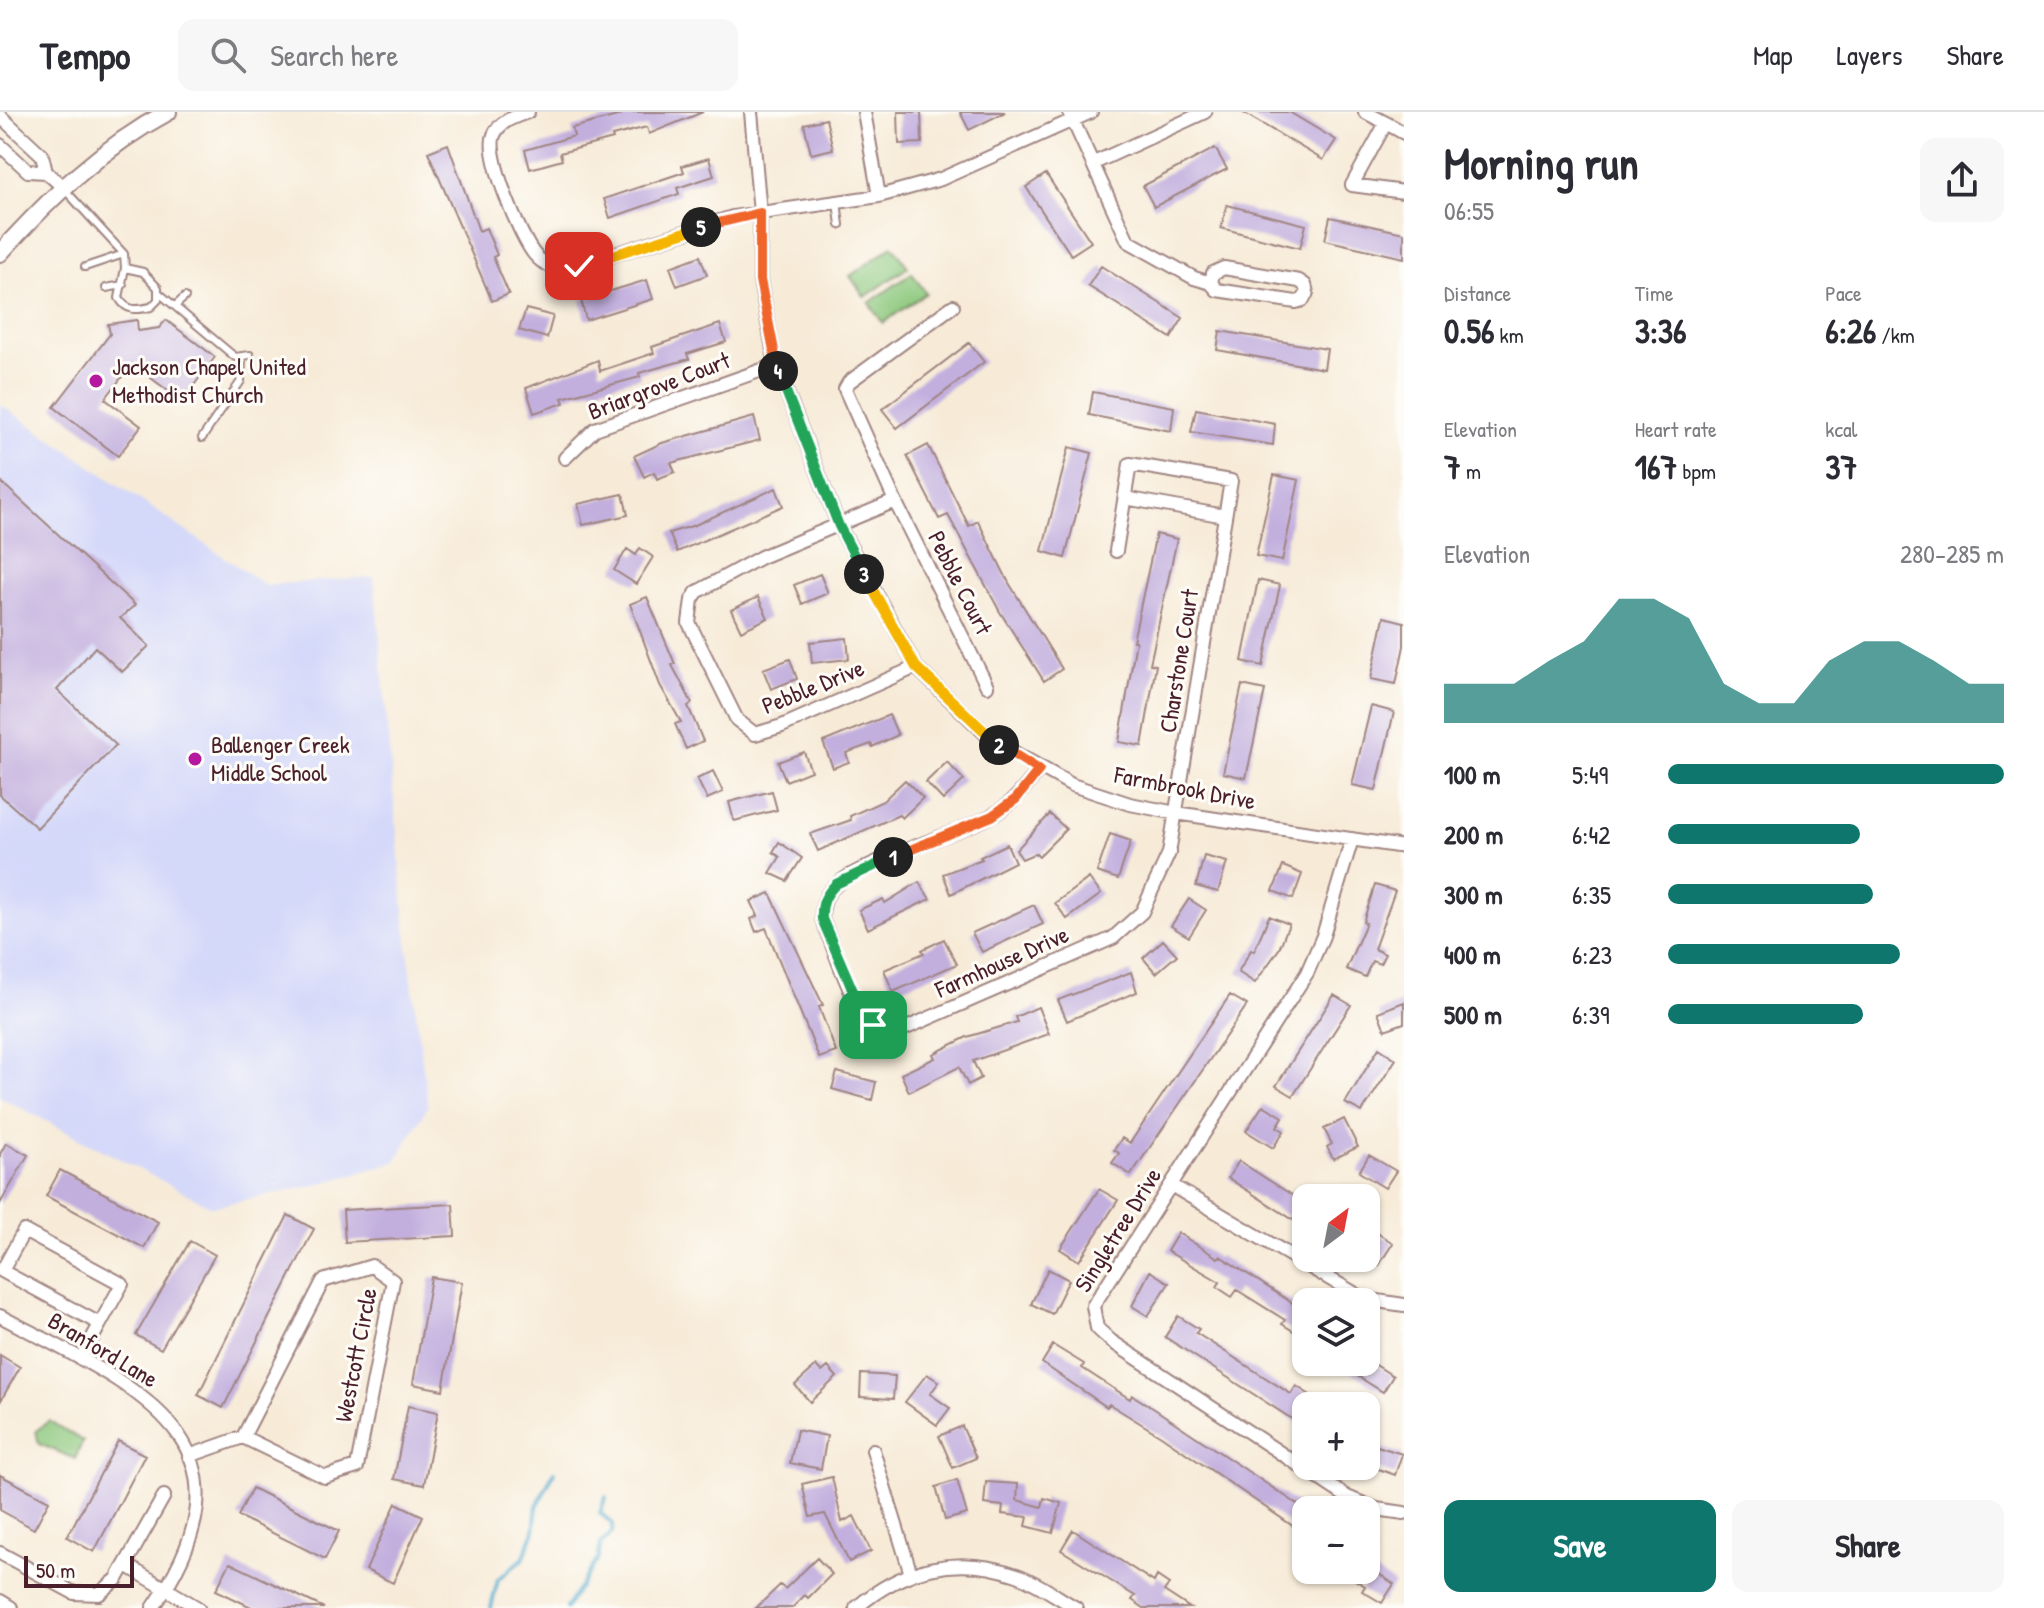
<!DOCTYPE html>
<meta charset="utf-8">
<style>
body{margin:0;font-family:"Patrick Hand",sans-serif;background:#f7f7f7;color:#2b2b33;height:100vh;display:flex;flex-direction:column;font-size:30px;white-space:nowrap}
*{box-sizing:border-box;margin:0}
p{font-size:26px;color:#7c7c81}
.icon{flex:none;width:44px;height:44px;fill:none;stroke:currentColor;stroke-width:2;stroke-linecap:round;stroke-linejoin:round}
.map{position:relative;flex:1;overflow:hidden}
.sheet{display:flex;flex-direction:column;background:#fff;width:640px}
.sheet>*{flex:none}
.needle{width:52px;rotate:32deg}
.buttons{position:absolute;left:1292px;top:1072px;display:grid;gap:16px}
.buttons a{display:grid;place-items:center;width:88px;height:88px;border-radius:16px;background:#fff;box-shadow:0 2px 6px #0004;font-size:40px}
.scale{position:absolute;left:24px;bottom:20px;width:110px;box-sizing:border-box;padding-left:8px;border:4px solid #4a1f2b;border-top:0;font-size:22px;line-height:28px;white-space:nowrap;color:#4a1f2b;-webkit-text-stroke:6px #fdfcf7;paint-order:stroke}
.pin{position:absolute;display:grid;place-items:center;width:68px;height:68px;color:#fff;margin:-34px;border-radius:16px;box-shadow:0 4px 12px #0006}
.km{position:absolute;width:40px;height:40px;margin:-20px;border-radius:50%;background:#222;color:#fff;font-size:22px;line-height:40px;text-align:center}
.round{display:grid;place-items:center;flex:none;width:84px;height:84px;border-radius:16px;background:#f7f7f7}
.head{display:flex;align-items:center;justify-content:space-between;height:136px;padding:0 40px}
h1{font-size:44px;font-weight:700;line-height:60px}
.figures{display:grid;grid-template-columns:repeat(3,1fr);gap:12px;height:136px;padding:8px 40px}
.figures div{display:grid;align-content:center}
.figures b{font-size:34px;font-weight:700}
.figures small{font-size:22px;font-weight:400}
.figures p{font-size:22px}
.chart{height:224px;padding:16px 40px}
.chart p{display:flex;justify-content:space-between}
.chart svg{width:100%;height:144px;margin-top:8px;fill:#0f766e;opacity:.7}
.primary-button{display:flex;gap:16px;margin-top:auto;padding:16px 40px}
.primary-button a{flex:1;height:92px;border-radius:16px;background:#0f766e;color:#fff;font-size:32px;font-weight:700;line-height:92px;text-align:center}
.primary-button a+a{background:#f7f7f7;color:#2b2b33}
ul{padding:0 40px;list-style:none;font-size:26px}
li{display:grid;grid-template-columns:128px 96px 1fr;align-items:center;height:60px}
li i{height:20px;border-radius:10px;background:#0f766e}
header{display:flex;align-items:center;gap:48px;box-sizing:border-box;height:112px;padding:0 40px;background:#fff;border-bottom:2px solid #e1e1e2}
header strong{font-size:38px}
nav{display:flex;gap:44px;margin-inline-start:auto;font-size:28px}
.search{width:560px;height:72px;background:#f7f7f7;display:flex;align-items:center;gap:20px;box-sizing:border-box;padding:0 28px;border-radius:16px;color:#7c7c81;font-size:30px}
main{display:flex;flex:1;min-height:0}
.map>svg:first-child{display:block}
</style>
<header>
<strong>Tempo</strong>
<div class="search"><svg class="icon" aria-label="search" viewBox="0 0 24 24"><circle cx="10" cy="10" r="6"/><path d="M15 15l6 6"/></svg>Search here</div>
<nav><a>Map</a><a>Layers</a><a>Share</a></nav>
</header>
<main>
<div class="map">
<svg width="1404" height="1496" viewBox="0 0 1404 1496">
<rect width="100%" height="100%" fill="#fdfcf7"/>
<filter id="ink" filterUnits="userSpaceOnUse"><feTurbulence type="fractalNoise" baseFrequency=".0125" numOctaves="2"/><feDisplacementMap in="SourceGraphic" scale="16" xChannelSelector="R" yChannelSelector="G"/><feConvolveMatrix kernelMatrix="1 2 1 2 8 2 1 2 1" color-interpolation-filters="sRGB"/></filter>
<filter id="wash" filterUnits="userSpaceOnUse"><feTurbulence type="fractalNoise" baseFrequency=".006" numOctaves="4" result="noise"/><feDisplacementMap in="SourceGraphic" scale="32" xChannelSelector="R" yChannelSelector="G"/><feGaussianBlur stdDeviation="1.8" result="paint"/><feColorMatrix in="noise" values="0 0 0 0 0 0 0 0 0 0 0 0 0 0 0 0 0 1.4 0 .05"/><feComposite in="paint" operator="in"/></filter>
<g filter="url(#wash)">
<rect width="100%" height="100%" fill="#f7ebd8"/>
<path fill="#d4d8f9" d="M0 292 265 473 374 465 406 821 428 994 395 1050 316 1073 212 1095 0 985Z"/>
<path fill="#8cc87d" stroke="#6b7454" stroke-width="2" d="M893 134 908 155 865 185 850 164Z
M912 161 926 181 883 211 869 191Z
M49 1309 83 1329 75 1347 39 1332 36 1319Z"/>
<g fill="none" stroke-linecap="round" stroke-linejoin="round">
<path stroke="#4ea9cc" stroke-width="4" d="M491 1496 498 1467 523 1447 534 1419 537 1394 554 1360
M566 1496 598 1447 601 1432 612 1421 613 1412 600 1401 606 1385"/>
</g>
<g id="blocks">
<path fill="#c2afde" d="M620 0H703L649 22 647 15 612 24 613 27 560 41 562 48 530 57 525 38 574 24 572 16 621 3Z
M898 0H921L922 31 899 32Z
M960 0H1005L969 18Z
M1242 0H1289L1336 28 1323 48Z
M826 7 833 37 811 42 804 12Z
M448 32 479 119 486 116 497 143 493 145 509 182 492 189 428 40Z
M1215 36 1227 57 1154 95 1143 74Z
M709 46 714 64 677 76 679 82 610 106 604 87 684 60 682 54Z
M1046 62 1091 130 1071 143 1026 75Z
M1227 93 1306 113 1300 136 1221 116Z
M1330 105 1404 121V146L1325 128Z
M700 144 707 163 677 174 670 155Z
M1101 154 1183 206 1171 226 1088 174Z
M647 168 653 187 586 208 581 188Z
M526 197 553 204 547 226 519 218Z
M137 208 138 219 159 216 166 208 215 245 182 289 132 252 105 287 141 314 118 344 54 295 110 222 108 212Z
M720 212 726 230 687 242 689 247 639 261 640 265 562 286 564 291 534 301 526 276 598 248 600 259 654 241 652 235Z
M1220 219 1327 237 1324 257 1217 238Z
M969 231 984 250 897 316 882 297Z
M1093 280 1174 295 1171 319 1089 303Z
M1196 297 1275 312 1273 333 1191 320Z
M754 305 760 328 671 351 675 360 657 367 654 360 644 365 634 344 662 331Z
M928 333 969 414 978 409 1009 471 1062 557 1044 569 1000 500 948 403 939 407 907 344Z
M1069 335 1092 341 1065 446 1042 439Z
M1274 363 1299 368 1282 449 1256 444Z
M0 369 135 493 120 506 149 534 122 560 95 535 57 578 116 633 37 716 0 683Z
M776 376 783 394 677 440 669 421 695 413Z
M623 382 628 403 583 413 578 392Z
M1156 422 1177 427 1150 552 1156 553 1142 634 1119 630 1136 529H1133Z
M640 436 653 445 636 472 614 458 627 437 636 443Z
M820 462 828 481 802 492 794 473Z
M1258 468 1280 473 1263 554 1242 549Z
M647 485 675 552 672 553 692 591 688 594 703 629 686 637 675 612 681 610 660 573 630 492Z
M758 485 768 506 741 519 731 498Z
M1384 505 1404 510V534L1396 572 1371 567Z
M847 526 849 547 812 551 810 530Z
M790 547 797 567 771 577 763 557Z
M1242 573 1265 578 1246 666 1223 661Z
M1371 594 1394 600 1376 678 1352 673Z
M889 603 898 623 872 635 871 632 846 641 849 650 833 656 823 630Z
M804 640 811 659 786 669 778 650Z
M947 650 964 668 943 688 926 670Z
M713 659 723 680 707 687 697 667Z
M905 668 923 686 902 706 899 703 818 739 810 722 851 708 850 704 883 689Z
M772 679 777 698 734 709 729 690Z
M1050 702 1066 717 1039 744 1036 741 1022 747 1016 738Z
M1110 722 1131 729 1118 767 1097 760Z
M779 730 802 746 787 769 770 761 780 745 773 740Z
M1007 732 1015 750 951 782 943 762 982 747 980 745Z
M1204 744 1227 750 1218 780 1196 774Z
M1283 754 1302 762 1293 787 1273 779Z
M1089 766 1101 782 1067 807 1055 791Z
M919 770 930 787 868 817 859 798 883 787 885 791Z
M1375 773 1395 779 1374 837 1385 842 1380 852 1372 849 1365 865 1346 857 1366 811 1363 810Z
M770 781 823 893 819 895 836 940 819 946 766 816 756 820 751 807 758 804 751 789Z
M1189 787 1206 798 1189 825 1171 814Z
M1034 793 1043 812 982 840 972 821Z
M1269 804 1289 812 1279 837 1255 871 1238 860 1251 838 1254 839Z
M944 827 957 852 893 880 884 858 924 841 922 838Z
M1163 828 1177 843 1156 861 1143 846Z
M1131 860 1137 880 1067 909 1058 888Z
M1230 883 1247 893 1131 1063 1112 1051 1119 1041 1114 1038 1122 1026 1130 1031Z
M1334 883 1351 893 1293 984 1276 974Z
M1404 890V911L1385 918 1378 900Z
M1038 895 1049 922 973 949 981 966 968 973 959 955 909 980 901 962 935 946 933 942 967 925 1017 910 1015 905Z
M1379 936 1396 947 1362 1000 1345 991Z
M837 960 876 970 872 988 832 977Z
M1263 993 1283 1005 1277 1015 1284 1019 1273 1036 1246 1019Z
M1344 1007 1358 1035 1333 1047 1327 1035 1332 1032 1324 1017Z
M6 1031 28 1043 0 1092V1042Z
M1369 1043 1396 1059 1385 1076 1359 1060Z
M1239 1049 1306 1092 1295 1109 1228 1066Z
M60 1058 158 1110 144 1136 46 1084Z
M1099 1077 1118 1088 1079 1149 1060 1137Z
M453 1092 455 1124 345 1130 343 1098Z
M288 1103 314 1117 223 1296 198 1283Z
M1366 1114 1393 1131 1379 1153 1366 1144Z
M1178 1121 1218 1146 1220 1144 1306 1200V1227L1282 1212 1285 1208 1237 1178 1232 1185 1217 1175 1220 1170 1167 1139Z
M190 1129 215 1143 161 1237 136 1223Z
M1048 1157 1069 1168 1052 1202 1031 1192Z
M1150 1159 1169 1171 1148 1204 1132 1194Z
M431 1165 462 1170 443 1278 413 1272Z
M1178 1204 1199 1217 1196 1221 1291 1282 1296 1274 1310 1283 1305 1291 1306 1316 1165 1225Z
M1053 1233 1084 1252 1082 1256 1130 1287 1132 1283 1156 1298 1306 1398V1423L1161 1324 1109 1292 1107 1295 1042 1251Z
M0 1243 20 1255 0 1290Z
M1335 1250H1371L1393 1264 1383 1280Z
M816 1254 822 1260 828 1255 837 1265 810 1290 795 1273Z
M861 1262 895 1264 893 1287 860 1285Z
M927 1262 939 1270 930 1282 950 1296 937 1313 905 1290Z
M408 1294 438 1300 424 1373 394 1367Z
M962 1314 976 1346 953 1356 939 1324Z
M797 1318 827 1324 821 1357 790 1351Z
M118 1329 145 1343 94 1440 67 1425Z
M1374 1333 1402 1342 1395 1363 1367 1353Z
M0 1363 49 1389 34 1417 0 1398Z
M832 1365 842 1410 854 1404 871 1439 849 1450 825 1402 810 1405 802 1372Z
M957 1368 967 1402 945 1408 936 1375Z
M986 1370 1018 1372 1017 1388 1042 1395 1044 1386 1061 1391 1053 1421 1026 1414 1028 1405 1002 1402 1003 1394 984 1392Z
M252 1376 339 1419 325 1447 238 1404Z
M396 1391 423 1404 393 1471 366 1458Z
M1073 1418 1154 1470 1157 1464 1169 1472 1164 1479 1190 1496H1144L1132 1488 1135 1484 1061 1438Z
M817 1446 832 1462 808 1486 805 1483 792 1496H756L780 1473 785 1477Z
M230 1451 324 1496H253L216 1478Z
M1339 1458H1373L1394 1472 1382 1491 1362 1479 1365 1474Z"/>
</g>
</g>
<g filter="url(#ink)">
<use href="#blocks" fill-opacity="0" stroke="#a08582" stroke-width="2"/>
<g fill="none" stroke-linecap="round" stroke-linejoin="round">
<defs>
<path id="service" d="M66 79 124 142 125 156
M837 90 840 113
M85 155 124 142
M125 156 143 160 158 176V188L151 195C137 198 127 200 119 186Z
M106 176 123 173
M159 181 235 245 250 243
M175 194 185 185
M202 326 241 269 242 247"/>
<path id="minor" d="M528 0C514 5 500 9 494 23 485 43 521 127 535 143 544 154 555 156 568 157L733 105 879 84 941 67 1091 0
M751 0 760 101V168L776 253 839 414 916 555 992 628 1072 673 1130 692 1176 701 1404 735
M864 0 879 84
M1069 0 1128 129 1194 166 1211 171
M1365 0 1386 11
M0 4 42 43 46 60 62 74
M1404 21 1386 11 1352 73 1404 80
M0 33 28 59 46 60
M1094 51 1205 0
M1224 156 1299 169 1305 173 1307 181 1303 188 1296 190 1217 178 1211 171 1213 161Z
M953 194 849 270 845 277 895 389 987 574
M565 346 595 317 776 253
M1125 386 1225 404
M895 389 761 445 697 480 692 488 689 511 737 608 755 622 782 614 916 555
M1039 658C1025 676 1012 693 991 704 956 723 851 752 830 779 823 787 822 797 822 807 834 834 852 897 874 914 882 921 894 918 904 917L1113 826 1142 800 1169 741 1231 369 1130 352 1116 439
M1352 727 1323 824 1307 861 1093 1194 1097 1216 1111 1229 1347 1385 1376 1397 1404 1401
M1171 1073 1364 1187 1404 1193
M372 1154 393 1169 357 1355 325 1365 243 1325 323 1169Z
M0 1204C132 1274 271 1325 153 1496
M81 1247 100 1212 2 1159 24 1119 122 1172 100 1212
M873 1338 910 1459
M189 1344 243 1325
M0 1441 74 1481 99 1482 117 1467 164 1384
M126 1453 198 1496
M856 1496C902 1456 957 1442 1017 1463 1037 1470 1057 1485 1076 1496"/>
<path id="tertiary" d="M0 1490 10 1496"/>
<path id="secondary" d="M0 141C51 85 101 36 168 0"/>
</defs>
<use href="#service" stroke="#a08582" stroke-width="10"/>
<use href="#minor" stroke="#a08582" stroke-width="16"/>
<use href="#tertiary" stroke="#a08582" stroke-width="18"/>
<use href="#secondary" stroke="#a08582" stroke-width="20"/>
<use href="#service" stroke="#fff" stroke-width="6"/>
<use href="#minor" stroke="#fff" stroke-width="12"/>
<use href="#tertiary" stroke="#fff" stroke-width="14"/>
<use href="#secondary" stroke="#fff" stroke-width="16"/>
</g>
</g>
<g fill="none" stroke-linecap="round" stroke-linejoin="round" filter="url(#ink)">
<defs>
<path id="split-1" d="M873 913 856 886 822 807C821 792 825 783 836 772L893 745"/>
<path id="split-2" d="M893 745 992 704 1016 687 1039 658 999 633"/>
<path id="split-3" d="M864 462 916 555 999 633"/>
<path id="split-4" d="M778 259 839 414 864 462"/>
<path id="split-5" d="M701 115 760 101V168L778 259"/>
<path id="split-6" d="M579 154 701 115"/>
</defs>
<use href="#split-1" stroke="#fff" stroke-width="16"/>
<use href="#split-2" stroke="#fff" stroke-width="16"/>
<use href="#split-3" stroke="#fff" stroke-width="16"/>
<use href="#split-4" stroke="#fff" stroke-width="16"/>
<use href="#split-5" stroke="#fff" stroke-width="16"/>
<use href="#split-6" stroke="#fff" stroke-width="16"/>
<use href="#split-1" stroke="#22a559" stroke-width="10"/>
<use href="#split-2" stroke="#f0652b" stroke-width="10"/>
<use href="#split-3" stroke="#f5b400" stroke-width="10"/>
<use href="#split-4" stroke="#22a559" stroke-width="10"/>
<use href="#split-5" stroke="#f0652b" stroke-width="10"/>
<use href="#split-6" stroke="#f5b400" stroke-width="10"/>
</g>
<g fill="#b5179e" stroke="#fdfcf7" stroke-width="3">
<circle cx="96" cy="269" r="8"/>
<circle cx="195" cy="647" r="8"/>
</g>
<g text-anchor="middle" stroke-width="6" stroke-linejoin="round" paint-order="stroke">
<g font-size="24" fill="#4a1f2b" stroke="#fdfcf7" text-anchor="start">
<text x="112" y="263">Jackson Chapel United<tspan x="112" dy="28">Methodist Church</tspan></text>
<text x="211" y="641">Ballenger Creek<tspan x="211" dy="28">Middle School</tspan></text>
</g>
<g font-size="24" fill="#4a1f2b" stroke="#fdfcf7">
<text transform="translate(659 274) rotate(-21)" y="8">Briargrove Court</text>
<text transform="translate(960 471) rotate(63)" y="8">Pebble Court</text>
<text transform="translate(1179 549) rotate(-81)" y="8">Charstone Court</text>
<text transform="translate(813 575) rotate(-22)" y="8">Pebble Drive</text>
<text transform="translate(1185 676) rotate(11)" y="8">Farmbrook Drive</text>
<text transform="translate(1002 850) rotate(-24)" y="8">Farmhouse Drive</text>
<text transform="translate(1118 1118) rotate(-58)" y="8">Singletree Drive</text>
<text transform="translate(103 1238) rotate(31)" y="8">Branford Lane</text>
<text transform="translate(356 1243) rotate(-79)" y="8">Westcott Circle</text>
</g>
</g>
</svg>
<div class="buttons">
<a><svg class="needle" viewBox="-14 -14 28 28"><path d="M0-13l5 13h-10z" fill="#e53935"/><path d="M0 13l5-13h-10z" fill="#7c7c81"/></svg></a>
<a><svg class="icon" aria-label="layers" viewBox="0 0 24 24"><path d="M12 4l9 5-9 5-9-5zM3 14l9 5 9-5"/></svg></a>
<a>+</a>
<a>−</a>
</div>
<div class="scale">50 m</div>
<div class="pin" style="left:873px;top:913px;background:#1e9e55"><svg class="icon" aria-label="arrive" viewBox="0 0 24 24"><path d="M6 21V4h12l-3 4 3 4H6"/></svg></div>
<div class="pin" style="left:579px;top:154px;background:#d93025"><svg class="icon" aria-label="check" viewBox="0 0 24 24"><path d="M5 12l5 5 9-10"/></svg></div>
<b class="km" style="left:893px;top:745px">1</b>
<b class="km" style="left:999px;top:633px">2</b>
<b class="km" style="left:864px;top:462px">3</b>
<b class="km" style="left:778px;top:259px">4</b>
<b class="km" style="left:701px;top:115px">5</b>
</div>
<section class="sheet">
<div class="head"><div><h1>Morning run</h1><p>06:55</p></div><a class="round"><svg class="icon" aria-label="share" viewBox="0 0 24 24"><path d="M12 15V3M7 8l5-5 5 5M5 13v7h14v-7"/></svg></a></div>
<div class="figures">
<div><p>Distance</p><b>0.56<small> km</small></b></div>
<div><p>Time</p><b>3:36</b></div>
<div><p>Pace</p><b>6:26<small> /km</small></b></div>
</div>
<div class="figures">
<div><p>Elevation</p><b>7<small> m</small></b></div>
<div><p>Heart rate</p><b>167<small> bpm</small></b></div>
<div><p>kcal</p><b>37</b></div>
</div>
<div class="chart"><p><span>Elevation</span>280–285 m</p>
<svg viewBox="0 0 160 44" preserveAspectRatio="none"><path d="M0 44V32L10 32L20 32L30 25L40 19L50 6L60 6L70 12L80 32L90 38L100 38L110 25L120 19L130 19L140 25L150 32L160 32V44z"/></svg>
</div>
<ul>
<li><b>100 m</b>5:49<i style="width:100%"></i></li>
<li><b>200 m</b>6:42<i style="width:57%"></i></li>
<li><b>300 m</b>6:35<i style="width:61%"></i></li>
<li><b>400 m</b>6:23<i style="width:69%"></i></li>
<li><b>500 m</b>6:39<i style="width:58%"></i></li>
</ul>
<div class="primary-button"><a>Save</a><a>Share</a></div>
</section>
</main>
